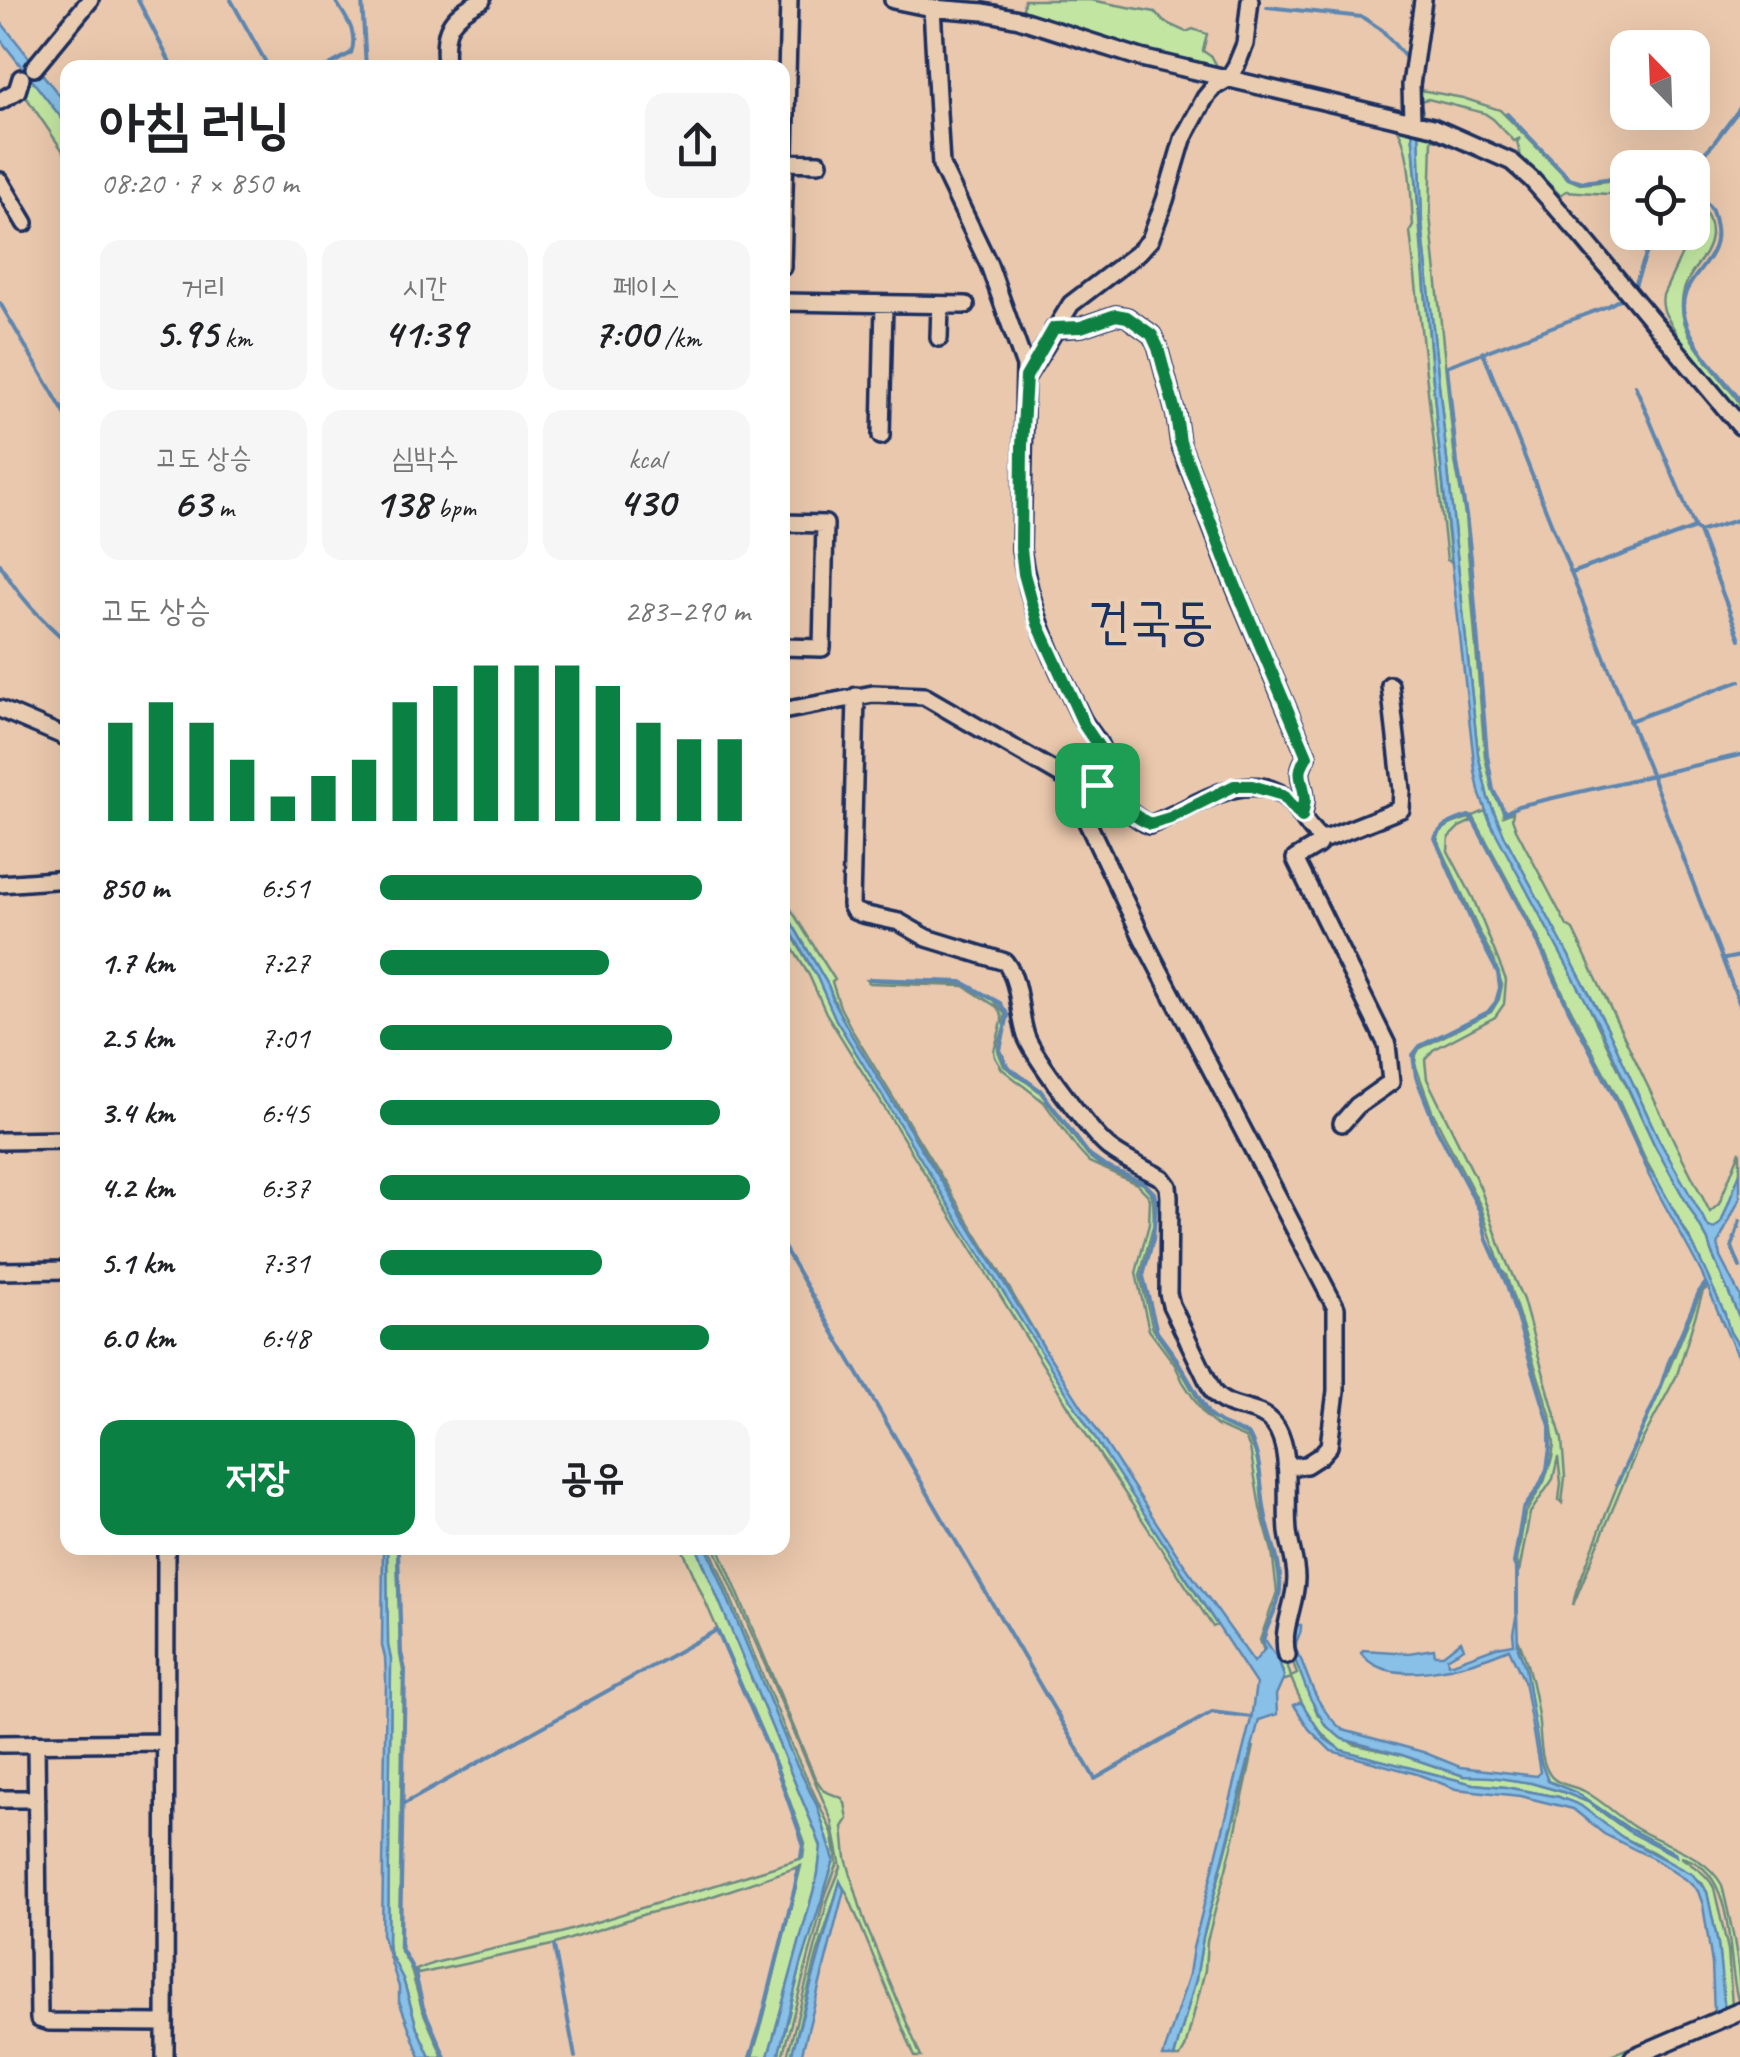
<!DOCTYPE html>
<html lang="ko">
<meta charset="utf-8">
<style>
body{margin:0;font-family:Caveat,"Poor Story",sans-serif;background:#f6f6f6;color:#202124;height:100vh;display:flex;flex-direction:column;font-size:38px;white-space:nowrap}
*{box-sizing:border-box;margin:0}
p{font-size:32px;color:#757577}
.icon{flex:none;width:55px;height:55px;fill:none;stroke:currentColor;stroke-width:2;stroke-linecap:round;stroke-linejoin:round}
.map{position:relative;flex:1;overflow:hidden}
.sheet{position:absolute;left:60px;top:60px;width:730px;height:1495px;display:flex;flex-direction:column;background:#fff;border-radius:20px;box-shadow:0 10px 40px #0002}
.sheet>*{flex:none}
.needle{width:65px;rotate:337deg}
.tools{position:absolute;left:1610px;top:30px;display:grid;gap:20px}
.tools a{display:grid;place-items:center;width:100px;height:100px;border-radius:20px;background:#fff;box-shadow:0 10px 40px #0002;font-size:50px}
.pin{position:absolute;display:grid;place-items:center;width:85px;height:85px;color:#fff;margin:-42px;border-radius:20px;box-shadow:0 5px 15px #0006}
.round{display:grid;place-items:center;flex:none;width:105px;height:105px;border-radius:20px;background:#f6f6f6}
.headline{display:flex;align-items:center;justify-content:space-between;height:170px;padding:0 40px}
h1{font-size:55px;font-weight:800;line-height:75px}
.stats{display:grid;grid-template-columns:repeat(3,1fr);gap:15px;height:170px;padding:10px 40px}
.stats div{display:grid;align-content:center;border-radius:20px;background:#f6f6f6;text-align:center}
.stats b{font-size:42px;font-weight:800}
.stats small{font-size:28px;font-weight:400}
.stats p{font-size:28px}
.chart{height:280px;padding:20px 40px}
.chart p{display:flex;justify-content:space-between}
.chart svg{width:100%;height:180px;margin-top:10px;stroke:#0b8043;stroke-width:6}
.cta{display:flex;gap:20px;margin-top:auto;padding:20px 40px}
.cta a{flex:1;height:115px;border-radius:20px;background:#0b8043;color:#fff;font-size:40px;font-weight:800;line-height:115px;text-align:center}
.cta a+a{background:#f6f6f6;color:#202124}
ul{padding:0 40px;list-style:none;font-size:32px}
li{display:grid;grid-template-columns:160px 120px 1fr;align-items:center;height:75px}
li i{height:25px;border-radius:12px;background:#0b8043}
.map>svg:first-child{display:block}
</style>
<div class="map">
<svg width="1740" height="2057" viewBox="0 0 1740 2057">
<rect width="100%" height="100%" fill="#eac8ad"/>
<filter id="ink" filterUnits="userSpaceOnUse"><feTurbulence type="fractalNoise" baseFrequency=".01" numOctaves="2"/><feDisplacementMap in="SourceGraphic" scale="20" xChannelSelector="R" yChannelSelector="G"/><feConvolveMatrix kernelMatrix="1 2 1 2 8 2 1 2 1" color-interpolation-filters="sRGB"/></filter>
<g filter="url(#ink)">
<path fill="#c2e6a1" stroke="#6e8a80" stroke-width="2.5" d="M1024 0H1090L1155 12 1164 22 1186 32 1193 29 1207 34 1203 51 1212 57 1217 66 1231 69 1225 76 985 6 984 3 1023 13Z
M28 74 67 125V157L20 88 23 79Z
M1415 89 1463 98 1500 110 1568 179 1580 184 1627 179V191L1607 194 1566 191 1560 195 1535 170 1522 161 1517 142 1520 138 1514 141 1493 119 1484 113 1428 99 1420 101 1424 115 1517 158 1537 181 1421 117 1418 110Z
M1314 102 1422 127 1519 173 1625 295 1620 298 1524 183 1504 168 1439 140 1432 139 1430 215 1455 461 1465 515 1485 757 1493 792 1503 811V816L1513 812 1512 818 1516 829 1567 926 1573 930 1675 1143 1710 1212 1719 1204 1740 1151V1173L1721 1224 1715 1229 1709 1228 1704 1222 1659 1140 1607 1027 1505 837 1488 798 1478 754 1422 223 1419 128 1412 129C1423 273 1435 418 1451 562L1447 560 1410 231 1413 226C1411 199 1411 146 1395 125L1312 107Z
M1693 192C1740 255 1680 258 1682 307 1682 338 1711 364 1727 387 1732 392 1738 399 1740 406 1740 411 1740 416 1740 421L1672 336 1676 332C1669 319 1660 311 1663 295L1697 221 1693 209Z
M1485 811 1580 988 1655 1146 1708 1241 1711 1251 1740 1319V1348L1730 1332 1694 1246 1644 1157 1618 1099 1569 1006 1536 933 1473 816Z
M1469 818 1472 821 1459 827 1449 837 1448 851 1473 898 1506 980 1504 1004 1495 1017 1433 1050 1425 1060 1427 1079 1480 1187 1502 1251 1523 1300 1562 1440 1565 1477 1562 1503 1559 1500 1561 1483 1558 1457 1553 1479 1530 1513 1519 1572 1517 1561 1525 1514 1544 1482 1552 1458 1554 1444 1550 1414 1506 1275 1502 1271 1481 1207 1432 1111 1415 1064 1416 1055 1419 1049 1491 1012 1499 999 1502 985 1494 960 1477 927 1437 838C1442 825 1457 822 1469 818Z
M782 895 835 980 832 982 840 1007 853 1032 1005 1281 1044 1348 842 1020 828 985 783 908Z
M782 918 817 977 836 1020 1172 1557 1217 1625 1213 1627 1080 1425 826 1013 809 975 783 933Z
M867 980 963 984 993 1000 1005 1014 1004 1029 998 1044V1051L1004 1066 1039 1091 1088 1156 1103 1167 1143 1184 1151 1193 1153 1200 1154 1223 1140 1276 1153 1329 1176 1362 1207 1415 1225 1426 1246 1435C1263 1458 1259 1489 1264 1517 1269 1542 1281 1567 1279 1593 1277 1617 1260 1623 1264 1651L1260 1640 1277 1592 1272 1551 1260 1508 1250 1448 1245 1438 1217 1426 1205 1416 1183 1382 1175 1365 1149 1330 1136 1273 1149 1224 1150 1199 1147 1194 1137 1184 1089 1162 1078 1150 1044 1102 1002 1069 995 1057 994 1051 1002 1022V1016L997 1007 964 986 869 983Z
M1706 1285 1707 1288 1703 1291 1677 1375 1637 1450 1573 1605 1576 1591 1617 1486 1659 1393 1701 1291Z
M387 1548H397L400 1654 403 1671 399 1948 410 1966 422 2009 443 2057H430L417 2028 403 1979 389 1952 388 1941 391 1660 388 1645Z
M682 1548H697L816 1833 821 1847 818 1874 768 2057H752L762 2024 801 1866 695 1902 645 1914 552 1945 418 1974 416 1970 434 1963 561 1933 803 1858 805 1843 776 1764Z
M707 1548H710L793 1749 832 1832 836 1854 837 1865 825 1896 782 2057H778L801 1965 834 1860 817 1806 791 1753Z
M715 1548H719L815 1778 824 1791 842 1798 845 1803 848 1819 843 1827 846 1858 865 1923 921 2057H915L847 1893 840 1882 817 1955 791 2057H787L828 1899 841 1867 832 1821Z
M1292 1623 1297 1625 1292 1645 1293 1654 1318 1715 1353 1744 1402 1755 1464 1776H1491L1531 1783 1563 1792 1588 1802 1628 1831 1675 1855V1853L1628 1828 1577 1793 1548 1781C1534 1753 1532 1704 1526 1672 1523 1661 1518 1652 1519 1642 1529 1665 1534 1690 1538 1716 1541 1733 1539 1760 1550 1775 1557 1785 1574 1786 1584 1791 1603 1801 1617 1816 1634 1827 1663 1845 1704 1853 1722 1885 1731 1923 1740 1961 1740 1999L1738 2000C1725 1956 1738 1870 1681 1857 1693 1867 1707 1873 1714 1888L1728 1950 1732 2006 1735 2008 1628 2057H1605L1713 2016 1714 2013 1724 2011 1718 1944 1707 1892 1702 1883 1653 1852 1622 1837 1559 1797 1505 1787 1473 1784 1341 1750C1314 1731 1303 1707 1291 1678L1280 1682 1283 1671 1276 1656 1280 1652 1285 1657 1291 1677 1297 1674 1291 1656Z
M1254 1746 1234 1839 1207 1941 1205 1970 1185 2048 1180 2057H1174L1196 1979 1203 1937Z"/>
<path fill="#89c0e7" stroke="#5d86b0" stroke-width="2.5" d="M0 21 67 105V125L0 39Z
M1412 128H1419L1422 223 1478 754 1488 798 1505 837 1607 1027 1659 1140 1709 1228 1715 1229 1721 1223 1740 1173V1198L1718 1244 1720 1257 1740 1296V1319L1711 1251 1708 1241 1655 1146 1601 1029 1491 824 1480 795 1475 771 1437 429Z
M783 908 828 985 834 1003 852 1036 1044 1348 1178 1556 1254 1662 1265 1649 1263 1641H1266L1279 1661 1284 1677 1276 1695 1277 1714 1259 1720 1203 1937 1196 1979 1174 2057H1163L1189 1974 1193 1948 1251 1719 1256 1684 1105 1454 961 1225 836 1020 817 977 783 917Z
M1647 1168 1657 1180 1697 1253 1725 1314 1730 1332 1740 1348V1359C1724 1331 1715 1301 1701 1272 1684 1239 1665 1207 1648 1174Z
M383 1548H387L388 1645 391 1660 388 1941 389 1952 403 1979 417 2028 430 2057H420L399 2001V1987L382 1934 386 1678 385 1657 382 1646Z
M697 1548H707L791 1753 817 1806 834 1860 801 1965 778 2057H768L818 1874 821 1847 816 1833Z
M1517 1613 1518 1648 1525 1667 1541 1763 1548 1781 1577 1793 1628 1828 1675 1853 1676 1856 1628 1831 1588 1802 1563 1792 1531 1783 1491 1777 1464 1776 1402 1755 1342 1739 1325 1725 1309 1696 1293 1654 1292 1645 1297 1625H1301C1302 1637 1295 1637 1296 1647 1296 1653 1300 1657 1302 1662 1311 1687 1321 1713 1343 1730L1423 1752 1460 1767 1537 1776 1540 1772 1524 1681 1509 1649C1474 1664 1388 1691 1361 1653L1363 1650 1409 1653 1434 1649 1435 1655H1443L1461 1641 1464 1648 1447 1658 1448 1663H1453L1496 1647 1514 1644 1513 1633Z
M1301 1702 1324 1738 1341 1750 1473 1784 1505 1787 1559 1797 1580 1805 1622 1837 1693 1875 1707 1892 1718 1944 1725 2012 1714 2013 1712 1964 1703 1905 1698 1891 1689 1882 1654 1859 1604 1834 1573 1809 1520 1796 1456 1789 1417 1774 1331 1751 1309 1729 1294 1705Z
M840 1881 844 1890 801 2057H791Z"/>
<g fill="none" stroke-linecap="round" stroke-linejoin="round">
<path stroke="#5d86b0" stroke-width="4" d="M138 0 173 68
M231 0 269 68
M362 0 366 68
M1267 7 1362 17 1382 30 1407 59
M324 68 351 53C359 32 345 17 335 0
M1404 80 1407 59
M1507 114 1569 178 1583 182 1628 176
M1690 168 1713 144 1740 108
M1692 189C1698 194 1704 200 1709 206 1714 213 1715 221 1716 229 1721 265 1676 279 1684 314 1691 347 1721 374 1740 400
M1634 288 1654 232
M1627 295 1608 306 1447 366 1457 463 1466 515 1471 558 1487 755 1493 790 1505 813 1518 806 1740 755
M0 303 68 419
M1483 352 1651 774 1740 1005
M1635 385 1695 528 1699 532 1740 639
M1699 532 1740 519
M0 564C18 596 40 618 68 643
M1572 573 1695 528
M1629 721 1740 681
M1725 959 1740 956
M870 979 962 982 1000 1003 1008 1015 1000 1050 1007 1066 1040 1090 1090 1156 1103 1165 1144 1183 1154 1193 1156 1203 1153 1239 1143 1276 1157 1332 1176 1358 1209 1415 1220 1423 1249 1435C1262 1459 1260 1486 1265 1512 1269 1538 1282 1561 1280 1589 1279 1608 1267 1623 1263 1641
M1740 1221 1732 1247 1740 1267
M782 1244 1095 1779 1212 1712 1251 1717
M1617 1484 1659 1392 1668 1364 1699 1292 1705 1284
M398 1548 401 1653 405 1670 400 1943 402 1950 415 1973 423 2007 445 2057
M1517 1613V1571L1514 1563 1518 1540 1523 1510 1539 1487 1547 1469 1550 1448V1426L1507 1285 1487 1240 1480 1211 1436 1127 1416 1077 1413 1055 1420 1046 1488 1012 1496 1002 1500 988 1498 973 1474 927 1435 838C1441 825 1456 820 1469 816L1473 820 1535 936 1568 1008 1616 1100 1647 1168
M402 1805 717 1630 775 1764 799 1831 803 1844 801 1857
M554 1946 575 2057
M750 2057 761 2023 795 1887 798 1869"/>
<defs>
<path id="minor" d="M893 0 932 8 984 12 1019 19 1141 58 1433 127 1512 162 1532 180 1578 232 1740 426
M34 68 90 0
M446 68C443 30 447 18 482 0
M0 101 17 91 21 78
M1412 121 1411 85 1423 0
M785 162 819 163
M0 181 25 223
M782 267 789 0
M782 302 966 305
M1054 329 1081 327 1116 315 1127 317 1152 335 1158 348 1176 415 1180 443 1232 579 1307 756C1294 776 1304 779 1305 799 1305 803 1303 814 1302 817
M939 338 940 305
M1026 377 1071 304 1139 252 1150 240 1165 200 1183 139 1205 98 1214 87 1228 79 1236 66 1245 44 1250 0
M881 436 884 304
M782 523 825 524 822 648 782 647
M856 696 851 905 854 911 862 914 899 922 927 938 1005 962C1021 983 1018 1012 1026 1036 1033 1056 1091 1133 1108 1147 1124 1160 1144 1168 1162 1178L1168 1186 1169 1197 1168 1293 1171 1305 1213 1392C1230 1413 1258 1404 1274 1424 1293 1448 1285 1502 1288 1532 1290 1547 1296 1563 1296 1578 1296 1605 1280 1629 1287 1655
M0 709 68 738
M782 711 873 694 924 696 1083 788C1102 788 1107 772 1103 755 1100 740 1086 729 1080 715 1054 661 1029 609 1021 549L1025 366 989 265 941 165 932 8
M1067 780 1143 939 1336 1308V1391L1329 1446 1320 1456 1306 1465 1286 1467
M1097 785C1116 799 1128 814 1149 825 1190 811 1242 767 1284 796 1299 807 1305 826 1320 838H1328L1401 809 1402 790 1390 685
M1320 838 1318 845 1295 859 1387 1045 1391 1082 1357 1106 1342 1123
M0 884 68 879
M0 1141 68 1140
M0 1271 68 1270
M36 1743 39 2019 49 2022 165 2023
M0 1744 165 1742
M0 1799H37
M165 2057 166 1548
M1633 2057 1740 2011"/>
</defs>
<use href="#minor" stroke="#1b2f5e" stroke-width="22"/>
<use href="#minor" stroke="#eacdb1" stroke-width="15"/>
</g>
</g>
<g fill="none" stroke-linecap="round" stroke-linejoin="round" filter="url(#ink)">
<defs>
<path id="route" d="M1116 315 1127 317 1152 335 1158 348 1176 415 1180 442 1232 578 1307 756C1294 776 1304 779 1305 799 1305 802 1302 814 1302 817L1283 795 1252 786H1234L1170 818 1150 824C1128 814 1116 799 1097 785L1102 778 1104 770 1103 753 1084 725 1038 624 1024 574 1021 549 1022 446 1026 377 1054 328 1081 327Z"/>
</defs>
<use href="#route" stroke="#fff" stroke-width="20"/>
<use href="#route" stroke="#0b8043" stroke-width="12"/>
</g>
<g text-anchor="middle" stroke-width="8" stroke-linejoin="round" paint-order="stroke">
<g font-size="52" fill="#1b2f5e" stroke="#eacdb1">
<text x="1151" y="638">건국동</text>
</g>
</g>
</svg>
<div class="tools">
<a><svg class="needle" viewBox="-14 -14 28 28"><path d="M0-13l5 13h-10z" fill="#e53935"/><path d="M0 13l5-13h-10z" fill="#757577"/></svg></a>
<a><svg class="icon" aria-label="locate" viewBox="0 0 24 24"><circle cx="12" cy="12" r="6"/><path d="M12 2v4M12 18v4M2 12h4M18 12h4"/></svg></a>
</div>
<div class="pin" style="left:1097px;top:785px;background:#1e9e55"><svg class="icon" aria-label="arrive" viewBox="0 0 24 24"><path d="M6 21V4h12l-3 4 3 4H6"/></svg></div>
<section class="sheet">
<div class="headline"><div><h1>아침 러닝</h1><p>08:20 · 7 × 850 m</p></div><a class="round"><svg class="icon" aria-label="share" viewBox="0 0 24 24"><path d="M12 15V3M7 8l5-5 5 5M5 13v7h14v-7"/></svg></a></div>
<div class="stats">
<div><p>거리</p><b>5.95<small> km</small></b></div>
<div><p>시간</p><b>41:39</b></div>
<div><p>페이스</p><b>7:00<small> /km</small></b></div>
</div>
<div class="stats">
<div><p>고도 상승</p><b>63<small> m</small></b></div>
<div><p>심박수</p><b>138<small> bpm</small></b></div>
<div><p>kcal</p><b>430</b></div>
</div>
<div class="chart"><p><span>고도 상승</span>283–290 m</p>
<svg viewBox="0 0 160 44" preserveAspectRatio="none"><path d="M5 44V20M15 44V15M25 44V20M35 44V29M45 44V38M55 44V33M65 44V29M75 44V15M85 44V11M95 44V6M105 44V6M115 44V6M125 44V11M135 44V20M145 44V24M155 44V24"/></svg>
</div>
<ul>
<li><b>850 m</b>6:51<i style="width:87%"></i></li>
<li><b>1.7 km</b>7:27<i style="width:62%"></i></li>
<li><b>2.5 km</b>7:01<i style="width:79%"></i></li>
<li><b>3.4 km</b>6:45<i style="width:92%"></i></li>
<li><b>4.2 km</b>6:37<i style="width:100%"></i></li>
<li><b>5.1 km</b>7:31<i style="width:60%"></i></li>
<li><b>6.0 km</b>6:48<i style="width:89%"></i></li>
</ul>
<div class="cta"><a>저장</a><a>공유</a></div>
</section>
</div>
